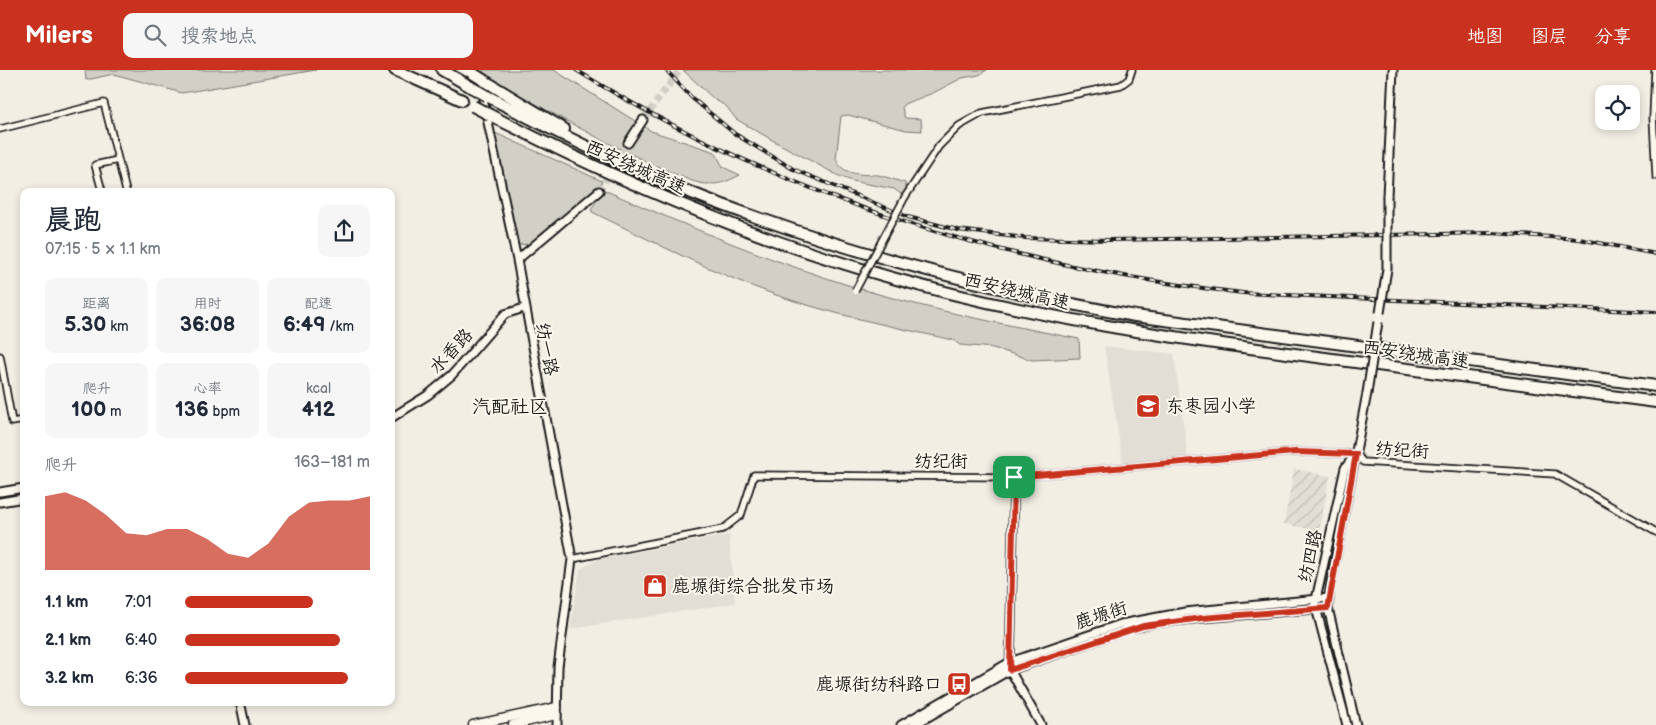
<!DOCTYPE html>
<html lang="zh">
<meta charset="utf-8">
<style>
body{margin:0;font-family:"Balsamiq Sans","LXGW WenKai TC",sans-serif;background:#f6f6f7;color:#1f2937;height:100vh;display:flex;flex-direction:column;font-size:19px;white-space:nowrap}
*{box-sizing:border-box;margin:0}
p{font-size:16px;color:#747a83}
.icon{flex:none;width:28px;height:28px;fill:none;stroke:currentColor;stroke-width:2;stroke-linecap:round;stroke-linejoin:round}
.map{position:relative;flex:1;overflow:hidden}
.drawer{position:absolute;left:20px;top:118px;width:375px;height:518px;display:flex;flex-direction:column;background:#fff;border-radius:10px;box-shadow:0 2px 8px #0003}
.drawer>*{flex:none}
.tools{position:absolute;left:1595px;top:15px;display:grid;gap:10px}
.tools a{display:grid;place-items:center;width:45px;height:45px;border-radius:10px;background:#fff;box-shadow:0 2px 8px #0003;font-size:25px}
.pin{position:absolute;display:grid;place-items:center;width:42px;height:42px;color:#fff;margin:-21px;border-radius:10px;box-shadow:0 2px 8px #0006}
.round{display:grid;place-items:center;flex:none;width:52px;height:52px;border-radius:10px;background:#f6f6f7}
.overview{display:flex;align-items:center;justify-content:space-between;height:85px;padding:0 25px}
h1{font-size:28px;font-weight:700;line-height:38px}
.stats{display:grid;grid-template-columns:repeat(3,1fr);gap:8px;height:85px;padding:5px 25px}
.stats div{display:grid;align-content:center;border-radius:10px;background:#f6f6f7;text-align:center}
.stats b{font-size:21px;font-weight:700}
.stats small{font-size:14px;font-weight:400}
.stats p{font-size:14px}
.chart{height:140px;padding:10px 25px}
.chart p{display:flex;justify-content:space-between}
.chart svg{width:100%;height:90px;margin-top:5px;fill:#c8321e;opacity:.7}
ul{padding:0 25px;list-style:none;font-size:16px}
li{display:grid;grid-template-columns:80px 60px 1fr;align-items:center;height:38px}
li i{height:12px;border-radius:6px;background:#c8321e}
header{display:flex;align-items:center;gap:30px;box-sizing:border-box;height:70px;padding:0 25px;background:#c8321e;color:#fff}
header strong{font-size:24px}
nav{display:flex;gap:28px;margin-inline-start:auto;font-size:18px}
.search{width:350px;height:45px;background:#f6f6f7;display:flex;align-items:center;gap:12px;box-sizing:border-box;padding:0 18px;border-radius:10px;color:#747a83;font-size:19px}
.map>svg:first-child{display:block}
</style>
<header>
<strong>Milers</strong>
<div class="search"><svg class="icon" aria-label="search" viewBox="0 0 24 24"><circle cx="10" cy="10" r="6"/><path d="M15 15l6 6"/></svg>搜索地点</div>
<nav><a>地图</a><a>图层</a><a>分享</a></nav>
</header>
<div class="map">
<svg width="1656" height="655" viewBox="0 0 1656 655">
<defs>
<pattern id="industrial-furrows" width="10" height="10" patternUnits="userSpaceOnUse" patternTransform="scale(1.25)"><rect width="10" height="10" fill="#e2ded5"/><path d="M-1 1l2-2M0 10L10 0M9 11l2-2" fill="none" stroke="#c1beb6"/></pattern>
</defs>
<rect width="100%" height="100%" fill="#f2eee4"/>
<filter id="ink" filterUnits="userSpaceOnUse"><feTurbulence type="fractalNoise" baseFrequency=".02" numOctaves="2"/><feDisplacementMap in="SourceGraphic" scale="10" xChannelSelector="R" yChannelSelector="G"/><feConvolveMatrix kernelMatrix="1 2 1 2 8 2 1 2 1" color-interpolation-filters="sRGB"/></filter>
<g filter="url(#ink)">
<path fill="#e2ded5" d="M1104 276 1174 284 1188 388 1123 393Z
M729 465 735 533 570 559 580 499 599 489Z"/>
<path fill="url(#industrial-furrows)" d="M1294 399 1330 406 1319 461 1284 454Z"/>
<path fill="#d2cfc6" stroke="#777671" d="M85 0H316L182 23 114 4 86 10Z
M483 0H554L651 61 715 82 723 97 740 105C730 110 722 114 711 114 696 115 681 106 668 101 604 74 544 38 483 5Z
M683 0H987L979 5 962 8 933 23 904 34 902 38 905 48 921 49 922 61 906 60 848 45 841 46 836 89C843 107 864 104 878 105 887 107 896 110 905 113L907 121 901 124 894 119 852 111 839 106 774 71 736 49 726 36 715 30Z
M493 62 602 111 599 117 530 174 517 175Z
M604 120C701 162 798 203 900 230 959 246 1019 257 1079 269L1080 288 1032 290 993 278 960 275 953 270C894 257 834 245 776 225 713 203 652 171 592 142L591 139Z"/>
<g fill="none" stroke-linecap="round" stroke-linejoin="round">
<path stroke="#d2cec6" stroke-width="7" stroke-dasharray="7 3.5" stroke-linecap="butt" d="M643 50 680 0
M599 121 628 73"/>
<defs>
<path id="minor" d="M1655 0 1653 48 1656 106
M0 59 104 33 126 121
M102 121 95 95 118 90
M905 127 939 76 959 56 982 43 1121 15 1129 9 1132 0
M0 286 12 352 24 350
M572 489 723 459 741 445 754 405 1014 407 1295 382 1356 384 1363 392 1555 404 1656 462"/>
<path id="tertiary" d="M478 5 517 190 572 489 558 597 557 655
M628 73 643 50
M1387 126 1393 0
M517 190 599 121
M391 348 428 325 452 305 505 244 524 238
M1014 407 1010 600 1041 655
M0 422 24 418
M0 432 24 428
M240 631 245 655
M901 655 1010 592 1121 554 1185 542 1329 528
M914 655 1010 600 1129 559 1156 553 1202 548 1328 538
M1347 655 1315 534 1345 398 1354 386
M1356 655 1328 538 1330 519 1367 323"/>
<path id="secondary" d="M473 655 557 637
M513 655 556 645"/>
<path id="motorway" d="M395 0 462 30
M442 0 471 17
M485 11 564 59
M487 26C541 54 595 82 650 106 806 172 968 216 1135 246L1656 316
M490 45C618 111 750 168 889 207 1032 248 1178 269 1325 288 1435 303 1546 317 1656 332"/>
</defs>
<use href="#minor" stroke="#1c1c1c" stroke-width="9"/>
<use href="#tertiary" stroke="#1c1c1c" stroke-width="11"/>
<use href="#secondary" stroke="#1c1c1c" stroke-width="11"/>
<use href="#motorway" stroke="#1c1c1c" stroke-width="14"/>
<use href="#minor" stroke="#fbf7ec" stroke-width="5.5"/>
<use href="#tertiary" stroke="#fbf7ec" stroke-width="7"/>
<use href="#secondary" stroke="#fbf7ec" stroke-width="8"/>
<use href="#motorway" stroke="#fbf7ec" stroke-width="10"/>
<defs>
<path id="rail" d="M576 0C783 128 1002 196 1243 223L1656 242
M666 0 692 28 735 64 793 99 908 147 958 160 1025 168 1110 170 1492 163 1579 169 1656 184"/>
</defs>
<use href="#rail" stroke="#1c1c1c" stroke-width="4"/>
<use href="#rail" stroke="#fbf7ec" stroke-width="2" stroke-dasharray="5.5" stroke-linecap="butt"/>
<defs>
<path id="minor-bridge" d="M855 221 905 127"/>
<path id="tertiary-bridge" d="M1380 243 1387 199V126
M1367 323 1378 252"/>
<path id="motorway-bridge" d="M469 1 485 11
M471 17 487 26
M473 36 490 45"/>
</defs>
<use href="#minor-bridge" stroke="#1c1c1c" stroke-width="9" stroke-linecap="butt"/>
<use href="#tertiary-bridge" stroke="#1c1c1c" stroke-width="11" stroke-linecap="butt"/>
<use href="#motorway-bridge" stroke="#1c1c1c" stroke-width="14" stroke-linecap="butt"/>
<use href="#minor-bridge" stroke="#fbf7ec" stroke-width="5.5"/>
<use href="#tertiary-bridge" stroke="#fbf7ec" stroke-width="7"/>
<use href="#motorway-bridge" stroke="#fbf7ec" stroke-width="10"/>
</g>
</g>
<g fill="none" stroke-linecap="round" stroke-linejoin="round" filter="url(#ink)">
<defs>
<path id="route" d="M1295 382 1356 384 1328 538 1202 548 1143 556 1010 600 1014 407Z"/>
</defs>
<use href="#route" stroke="#fff" stroke-width="10"/>
<use href="#route" stroke="#c8321e" stroke-width="6"/>
</g>
<defs>
<symbol id="school-square" viewBox="-11 -11 22 22"><rect x="-9" y="-9" width="18" height="18" rx="4" fill="#c8321e" stroke="#fbf7ec"/><path d="M0-5L7-2L0 1L-7-2ZM-4 1L0 2.5L4 1V4Q0 6-4 4Z" fill="#fff"/></symbol>
<symbol id="shop-square" viewBox="-11 -11 22 22"><rect x="-9" y="-9" width="18" height="18" rx="4" fill="#c8321e" stroke="#fbf7ec"/><path d="M-5-2.5h2.3a2.7 3.5 0 0 1 5.4 0H5L5.5 6h-11ZM-1.5-2.5h3a1.5 2.3 0 0 0-3 0Z" fill="#fff"/></symbol>
<symbol id="bus-square" viewBox="-11 -11 22 22"><rect x="-9" y="-9" width="18" height="18" rx="4" fill="#c8321e" stroke="#fbf7ec"/><path d="M-5-6H5V4H4V6H2V4H-2V6H-4V4H-5ZM-3.5-4V0h7V-4ZM-3.5 1.2v1.5H-2V1.2ZM2 1.2v1.5H3.5V1.2Z" fill="#fff"/></symbol>
</defs>
<g fill-rule="evenodd">
<use href="#school-square" x="1134" y="322" width="28" height="28"/>
<use href="#shop-square" x="641" y="502" width="28" height="28"/>
<use href="#bus-square" x="945" y="600" width="28" height="28"/>
</g>
<g text-anchor="middle" stroke-width="4" stroke-linejoin="round" paint-order="stroke">
<g font-size="18" fill="#1c1c1c" stroke="#fbf7ec">
<text transform="translate(636 97) rotate(24)" y="6">西安绕城高速</text>
<text transform="translate(1017 221) rotate(13)" y="6">西安绕城高速</text>
<text transform="translate(547 279) rotate(79)" y="6">纺一路</text>
<text transform="translate(451 281) rotate(-47)" y="6">水香路</text>
<text transform="translate(1416 284) rotate(8)" y="6">西安绕城高速</text>
<text transform="translate(1402 380) rotate(3)" y="6">纺纪街</text>
<text x="941" y="397">纺纪街</text>
<text transform="translate(1310 486) rotate(-78)" y="6">纺四路</text>
<text transform="translate(1101 545) rotate(-17)" y="6">鹿塬街</text>
</g>
<g font-size="18" fill="#1c1c1c" stroke="#fbf7ec" text-anchor="start">
<text x="1166" y="342">东枣园小学</text>
<text x="672" y="522">鹿塬街综合批发市场</text>
<text x="942" y="620" text-anchor="end">鹿塬街纺科路口</text>
</g>
<g font-size="19" fill="#1c1c1c" stroke="#fbf7ec">
<text x="510" y="343">汽配社区</text>
</g>
</g>
</svg>
<div class="tools">
<a><svg class="icon" aria-label="locate" viewBox="0 0 24 24"><circle cx="12" cy="12" r="6"/><path d="M12 2v4M12 18v4M2 12h4M18 12h4"/></svg></a>
</div>
<div class="pin" style="left:1014px;top:407px;background:#1e9e55"><svg class="icon" aria-label="arrive" viewBox="0 0 24 24"><path d="M6 21V4h12l-3 4 3 4H6"/></svg></div>
<section class="drawer">
<div class="overview"><div><h1>晨跑</h1><p>07:15 · 5 × 1.1 km</p></div><a class="round"><svg class="icon" aria-label="share" viewBox="0 0 24 24"><path d="M12 15V3M7 8l5-5 5 5M5 13v7h14v-7"/></svg></a></div>
<div class="stats">
<div><p>距离</p><b>5.30<small> km</small></b></div>
<div><p>用时</p><b>36:08</b></div>
<div><p>配速</p><b>6:49<small> /km</small></b></div>
</div>
<div class="stats">
<div><p>爬升</p><b>100<small> m</small></b></div>
<div><p>心率</p><b>136<small> bpm</small></b></div>
<div><p>kcal</p><b>412</b></div>
</div>
<div class="chart"><p><span>爬升</span>163–181 m</p>
<svg viewBox="0 0 160 44" preserveAspectRatio="none"><path d="M0 44V8L10 6L20 10L30 17L40 26L50 27L60 24L70 24L80 29L90 36L100 38L110 31L120 18L130 11L140 10L150 10L160 8V44z"/></svg>
</div>
<ul>
<li><b>1.1 km</b>7:01<i style="width:69%"></i></li>
<li><b>2.1 km</b>6:40<i style="width:84%"></i></li>
<li><b>3.2 km</b>6:36<i style="width:88%"></i></li>
</ul>
</section>
</div>
